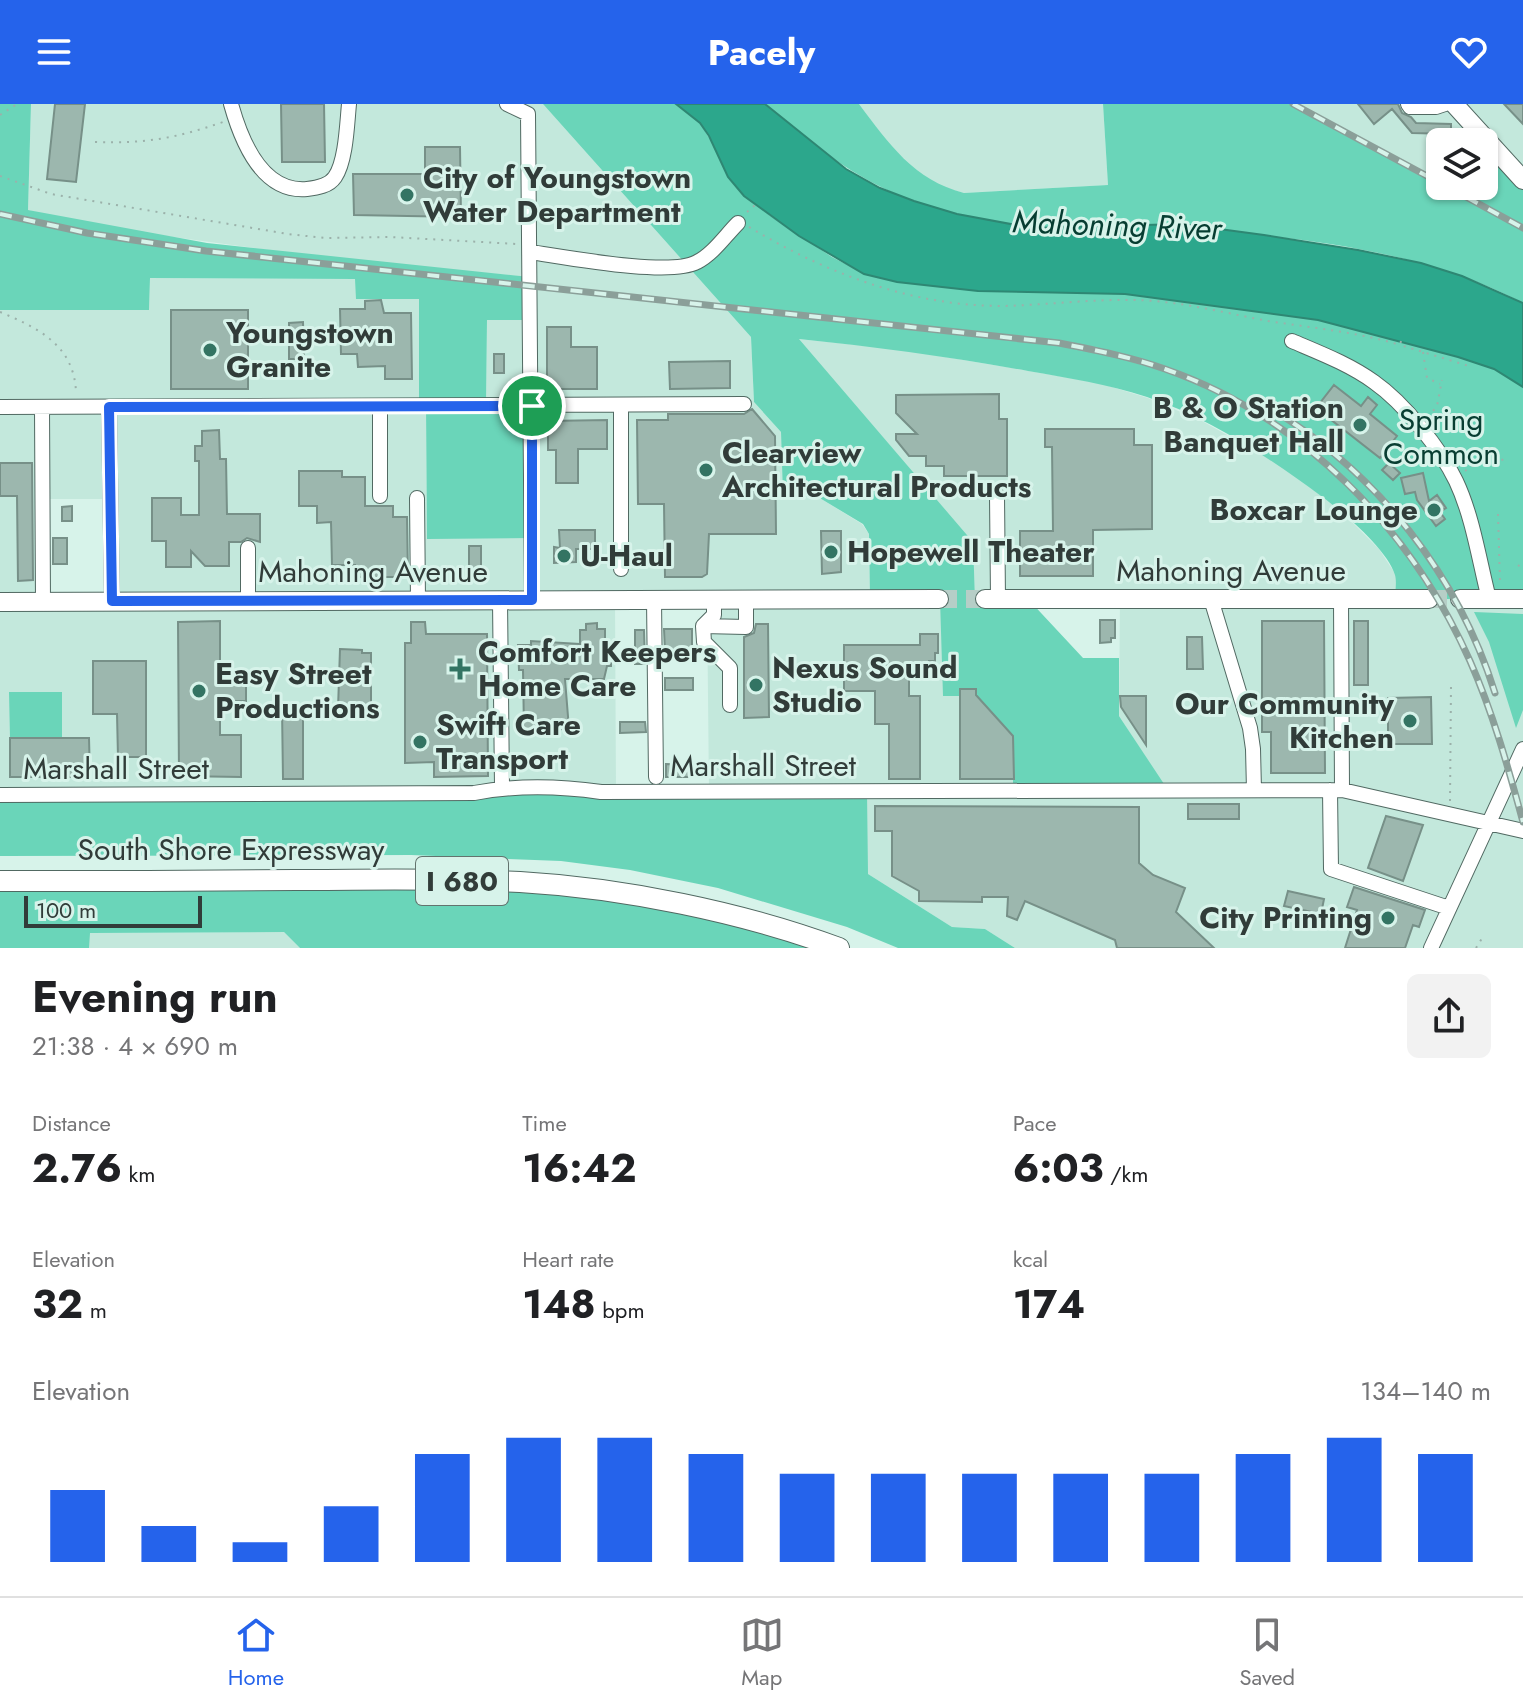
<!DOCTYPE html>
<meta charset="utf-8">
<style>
body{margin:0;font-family:Jost,sans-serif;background:#f2f2f2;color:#202124;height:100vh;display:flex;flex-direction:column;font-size:30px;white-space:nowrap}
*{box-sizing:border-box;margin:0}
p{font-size:26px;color:#757577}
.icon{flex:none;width:44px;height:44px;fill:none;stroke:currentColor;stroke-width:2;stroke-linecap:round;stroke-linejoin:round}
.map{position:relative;height:844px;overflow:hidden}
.panel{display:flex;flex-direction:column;background:#fff;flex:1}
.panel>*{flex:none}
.tools{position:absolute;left:1426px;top:24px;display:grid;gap:16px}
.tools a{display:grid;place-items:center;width:72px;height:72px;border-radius:12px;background:#fff;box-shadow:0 2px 6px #0004;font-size:40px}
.scale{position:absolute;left:24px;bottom:20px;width:178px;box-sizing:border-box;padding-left:8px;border:4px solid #313c39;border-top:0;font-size:22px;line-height:28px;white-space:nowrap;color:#313c39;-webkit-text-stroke:6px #d7f3ea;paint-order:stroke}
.pin{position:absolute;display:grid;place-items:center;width:68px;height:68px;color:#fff;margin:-34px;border:4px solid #fff;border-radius:50%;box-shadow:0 2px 8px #0007}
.round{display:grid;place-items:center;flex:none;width:84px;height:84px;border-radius:12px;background:#f2f2f2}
.overview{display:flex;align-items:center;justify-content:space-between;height:136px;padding:0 32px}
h1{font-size:44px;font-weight:700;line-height:60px}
.figures{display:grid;grid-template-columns:repeat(3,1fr);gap:12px;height:136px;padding:8px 32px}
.figures div{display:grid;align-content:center}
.figures b{font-size:40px;font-weight:700}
.figures small{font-size:22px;font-weight:400}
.figures p{font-size:22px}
.chart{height:224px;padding:16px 32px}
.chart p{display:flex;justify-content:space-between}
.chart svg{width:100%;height:144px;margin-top:8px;stroke:#2563eb;stroke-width:6}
header{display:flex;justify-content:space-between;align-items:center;height:104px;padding:0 32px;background:#2563eb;color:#fff;font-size:36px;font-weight:700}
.menu{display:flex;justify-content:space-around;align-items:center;height:112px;border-top:2px solid #e0e0e0;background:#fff;font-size:22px;color:#757577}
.menu a{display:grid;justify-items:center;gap:4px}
.menu .active{color:#2563eb}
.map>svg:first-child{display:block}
</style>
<header><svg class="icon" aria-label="menu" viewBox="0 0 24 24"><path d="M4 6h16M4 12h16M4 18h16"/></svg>Pacely<svg class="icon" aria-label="heart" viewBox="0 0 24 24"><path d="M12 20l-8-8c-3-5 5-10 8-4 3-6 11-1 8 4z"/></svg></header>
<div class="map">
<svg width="1523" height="844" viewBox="0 0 1523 844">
<rect width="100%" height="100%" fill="#d7f3ea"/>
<path fill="#c3e8dc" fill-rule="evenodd" d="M31 0H543L751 233 754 298 781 328 783 393H818L862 420 869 430 870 495H941L960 592V585H976V591L1013 632V687L1167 686 1119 612 1120 495H975L973 438 798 235 897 245 1012 264 1099 279 1148 294 1202 317 1279 360 1340 406 1379 445 1396 471V495H1523V844H1015L985 825 952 823 868 770 709 688 707 496H615L616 688 0 691V206H149L150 174 356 175V195H419V301L426 302 427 434H531L486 302 487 216 530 173 336 155 92 122 28 106ZM48 395H110L111 497H48Z
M859 0H1103L1108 81 964 89 941 83 921 70 890 42Z
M1293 0H1523V76L1496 48 1484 52V38H1440V67L1426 72Z
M284 828 300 844H89V829Z"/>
<path fill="#6ad5b9" d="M0 0H31L28 106 207 139 530 173 531 216H487L486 301 532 302V434L427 435 426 302H419V195H356L355 175 150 174 149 206H0Z
M543 0H676L700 19 717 47 769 111 832 153 865 170 897 178 978 187 1125 190 1318 216 1458 253 1494 265 1523 283V495H1395C1395 488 1397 478 1395 471 1388 446 1342 407 1321 392 1268 353 1210 314 1147 293 1108 280 1068 274 1028 267 952 253 876 243 799 235L973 438 975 495H1028L1083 554H1119V612L1168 686 1013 687V632L976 591V585H960V592H943L940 495H870L869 430 863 420 818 393H783L781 328 754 298 751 233Z
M765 0H859C889 40 914 76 964 89L1108 81 1103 0H1293L1426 71 1440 67V82H1484V52L1496 48 1523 76V199C1410 139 1259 128 1132 123 1100 122 1068 125 1035 124 994 122 949 111 911 96 855 75 809 39 765 0Z
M1474 508 1523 510V606L1516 624 1489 538Z
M9 588H62V634H10Z
M867 688 868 770 952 823 985 825 1015 844H898L847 823 718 784 630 766 561 757 411 751 0 752V691Z
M0 777 577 784 839 844H300L284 828 90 829 89 844H0Z"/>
<path fill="#2ca78c" stroke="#2e8773" stroke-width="2" d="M676 0H765L846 65 880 84 914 97 957 110 1032 124 1182 120 1264 131 1358 146 1421 159 1462 172 1523 199V283L1494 265 1458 253 1318 216 1125 190 978 187 897 178 864 170 799 132 744 92 728 73 709 32 700 19Z"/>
<path fill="#9cb7ae" stroke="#779088" stroke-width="2" d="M55 0H85L76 78 47 75Z
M281 0H324L325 58H282Z
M1358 0H1398L1402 9 1411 13 1416 19 1451 20V30L1412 29 1392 5 1374 20Z
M1504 0H1523V20Z
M425 43H460L461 113 354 111 353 70H425Z
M381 196 384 209H411L412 275H385V262L358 263 357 250H341L340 205H365V197Z
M171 206H248V285H171Z
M303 218 304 255H289V219Z
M547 223H571V243H597V285H547Z
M494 250H504V269H494Z
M730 257V284L670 285 669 258Z
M1334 281 1361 302 1368 293 1377 301 1370 310 1397 332 1380 354 1316 304Z
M999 290V315H1007V372H944V362H926V352H909L896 336V330H917L896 309V291Z
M752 305 775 332 776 430H709L707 470 702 473H665L664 400H638L637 316H668V310H744Z
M607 316V345H578V379H556V346H548V317Z
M1045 325H1134V341H1152V425L1093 426V472H1020V427H1053L1052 343H1045Z
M219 326 220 355H226L227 410H260V438L247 434 241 438H229V462H205L191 447V463H166V437H152V394H181V411H199V357H195V342H202V327Z
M0 359H32L33 476 18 477 17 392H0Z
M1389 359 1400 369 1393 376 1382 366Z
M299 367H342V373H365V402H393V413H407L408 473H355V461H332L331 418 317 419V402H299Z
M1423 369 1429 397 1437 391 1446 404 1440 408 1445 415 1436 422 1417 396 1415 388 1405 390 1401 374Z
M72 402V417H62V403Z
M559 426H595V445H576V458L554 459V443L560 444Z
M821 427H841V468L822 470Z
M53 434H67V460H53Z
M469 442H481V474H469Z
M1100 516H1115V534H1111V538L1100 539Z
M220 517V576H246V597H220V631H241V673L179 672 178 518Z
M1262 517H1324L1325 669H1271V628H1262Z
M1354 517H1368V581H1354Z
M411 518H425L426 530H487L488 672 434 673V658L405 659V539H411Z
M597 519V525H605V547H611V562H607L604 575H565L569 625 524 626 523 566H519L518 541H531V537L580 540V526H586V520Z
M756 520H768L769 613 744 614V533L754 529Z
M664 525H692V548L665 547Z
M635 526H644L645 560H635Z
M920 530H938V549H935V557H929V564H909V592H920V675H889V620H875V587H844V541H920Z
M1187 533H1202L1203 565H1187Z
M340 545 362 546V549H371V605H338Z
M93 557H146V653H118L117 610H93Z
M665 574H693V586H665Z
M960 585H976V591L1013 632 1014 675H960Z
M1120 592H1146V641L1121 603Z
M1431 593 1432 640H1388V594Z
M282 604H303V675H283Z
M620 618H645L646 628 620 629Z
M10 634H89L90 673H10Z
M666 660 690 661V673H666Z
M1188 700H1239V715H1188Z
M875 702 1139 703V759L1153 771 1185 784 1176 808 1214 844H1117L1115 836 1025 797 1017 816 1007 812 1008 793H982V798L919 797V787L892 772V727H875Z
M1386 712 1423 721 1403 777 1368 764Z
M1354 783 1425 806 1419 823 1413 821 1405 844H1345L1357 806 1347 803Z
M1288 787 1324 795 1321 810 1284 802Z"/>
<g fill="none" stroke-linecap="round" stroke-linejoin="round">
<path stroke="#b6cec7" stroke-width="18" stroke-dasharray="18 9" stroke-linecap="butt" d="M939 495H985
M1429 495H1460"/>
<defs>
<path id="minor" d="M231 0C241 36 262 89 307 85 317 84 329 82 335 73 346 57 347 20 349 0
M507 0 528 10 532 496
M1408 0 1410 3H1436L1445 0
M530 148C565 153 670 173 697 158 713 150 725 132 738 119
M1292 237C1320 249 1349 260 1374 278 1404 299 1440 344 1456 377 1473 413 1479 456 1489 495
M621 301V465
M380 302V392
M0 303 744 300
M42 303 43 498
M109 303 112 497
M997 391 998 495
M417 394 418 496
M248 444V497
M654 495 656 673
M714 495V511L703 522 746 523V495
M1211 495 1250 624 1253 645 1254 686
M500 496 502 683
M1341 496 1342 686
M703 522 704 538 730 564V601
M1330 686 1331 765 1449 804
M0 691 474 689C516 681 559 682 601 688L1342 686 1523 727
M1431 844 1523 645"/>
<path id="major" d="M1454 0 1523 76
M985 495H1429
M1460 495H1523
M0 498 939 495"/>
<path id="highway" d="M0 777C99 777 197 777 296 776 371 776 445 774 520 778 623 784 742 808 839 844"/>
</defs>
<use href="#minor" stroke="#516962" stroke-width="16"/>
<use href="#major" stroke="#516962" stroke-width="20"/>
<use href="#highway" stroke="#516962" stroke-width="22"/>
<path stroke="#9bb1aa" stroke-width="2" stroke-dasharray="2 6" stroke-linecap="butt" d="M0 11 17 0
M95 38C144 40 177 34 223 18
M0 72 51 90 288 130 325 134 391 133 517 140
M747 108 755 101
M749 123C826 169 911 202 1002 202 1047 201 1091 195 1136 196 1180 197 1225 209 1268 217 1313 224 1357 228 1400 241
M0 208C38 224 74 241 76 288
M1401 237 1400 241 1469 262
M1423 248 1427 274 1440 280
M1428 313 1437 302 1442 276
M1465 367 1483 355 1508 356
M1498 410 1500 478
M1518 461 1523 465
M1450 697 1451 583
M1476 844 1484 831"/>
<use href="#minor" stroke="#fff" stroke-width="14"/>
<use href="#major" stroke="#fff" stroke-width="18"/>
<use href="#highway" stroke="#fff" stroke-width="20"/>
<defs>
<path id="rail" d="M1293 0 1440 79
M1446 82 1523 124
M0 110 87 129 206 147 1059 239C1095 246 1131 253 1165 265 1303 313 1411 425 1470 557 1493 609 1508 663 1523 718
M1273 306C1378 370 1458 471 1495 589"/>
</defs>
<use href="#rail" stroke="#8b9f99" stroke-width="7"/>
<use href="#rail" stroke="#d7f3ea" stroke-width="4" stroke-dasharray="12" stroke-linecap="butt"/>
</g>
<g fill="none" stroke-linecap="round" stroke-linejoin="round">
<defs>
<path id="route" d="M532 302V496L112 497 109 303Z"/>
</defs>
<use href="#route" stroke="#fff" stroke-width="16"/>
<use href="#route" stroke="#2563eb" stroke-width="10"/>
</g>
<g fill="#337463" stroke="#d7f3ea" stroke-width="3">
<circle cx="407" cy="91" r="8"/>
<circle cx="210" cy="246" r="8"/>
<circle cx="1360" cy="321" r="8"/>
<circle cx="706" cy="366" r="8"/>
<circle cx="1434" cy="406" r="8"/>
<circle cx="831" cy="448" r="8"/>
<circle cx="564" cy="452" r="8"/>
<path d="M456 553h8v8h8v8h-8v8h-8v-8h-8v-8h8z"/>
<circle cx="756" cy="581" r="8"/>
<circle cx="199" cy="587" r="8"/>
<circle cx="1410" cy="617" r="8"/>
<circle cx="420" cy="638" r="8"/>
<circle cx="1388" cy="814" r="8"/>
</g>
<g text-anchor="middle" stroke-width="6" stroke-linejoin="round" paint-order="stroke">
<rect fill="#d7f3ea" stroke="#63736e" stroke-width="2" x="416" y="753" width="92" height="48" rx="6"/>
<g font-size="28" font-weight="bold" fill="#313c39">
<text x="462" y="787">I 680</text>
</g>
<g font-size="30" font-weight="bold" fill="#313c39" stroke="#d7f3ea" text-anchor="start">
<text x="423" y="84">City of Youngstown<tspan x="423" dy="34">Water Department</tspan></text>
<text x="226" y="239">Youngstown<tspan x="226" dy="34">Granite</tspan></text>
<text x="1344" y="314" text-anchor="end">B &amp; O Station<tspan x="1344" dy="34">Banquet Hall</tspan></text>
<text x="722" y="359">Clearview<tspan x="722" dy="34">Architectural Products</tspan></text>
<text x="1418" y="416" text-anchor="end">Boxcar Lounge</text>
<text x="847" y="458">Hopewell Theater</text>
<text x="580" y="462">U-Haul</text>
<text x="478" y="558">Comfort Keepers<tspan x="478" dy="34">Home Care</tspan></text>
<text x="772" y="574">Nexus Sound<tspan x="772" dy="34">Studio</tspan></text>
<text x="215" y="580">Easy Street<tspan x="215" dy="34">Productions</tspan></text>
<text x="1394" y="610" text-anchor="end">Our Community<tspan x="1394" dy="34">Kitchen</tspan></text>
<text x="436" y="631">Swift Care<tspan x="436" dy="34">Transport</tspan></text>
<text x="1372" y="824" text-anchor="end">City Printing</text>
</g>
<g font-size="30" fill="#083e32" stroke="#d7f3ea">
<text x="1441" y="326">Spring<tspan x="1441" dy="34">Common</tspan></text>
</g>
<g font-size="30" fill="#313c39" stroke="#d7f3ea">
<text x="1231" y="477">Mahoning Avenue</text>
<text x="373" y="478">Mahoning Avenue</text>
<text x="763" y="672">Marshall Street</text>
<text x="116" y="675">Marshall Street</text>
<text x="231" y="756">South Shore Expressway</text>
</g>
<g font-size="32" font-style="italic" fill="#063d31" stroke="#d7f3ea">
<text transform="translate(1117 121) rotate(2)" y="11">Mahoning River</text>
</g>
</g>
</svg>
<div class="tools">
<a><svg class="icon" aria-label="layers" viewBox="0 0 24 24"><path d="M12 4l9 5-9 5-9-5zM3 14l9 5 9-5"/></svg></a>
</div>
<div class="scale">100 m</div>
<div class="pin" style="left:532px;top:302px;background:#1e9e55"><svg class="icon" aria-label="arrive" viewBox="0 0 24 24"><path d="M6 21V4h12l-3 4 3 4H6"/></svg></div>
</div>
<section class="panel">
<div class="overview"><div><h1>Evening run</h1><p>21:38 · 4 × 690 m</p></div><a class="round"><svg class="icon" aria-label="share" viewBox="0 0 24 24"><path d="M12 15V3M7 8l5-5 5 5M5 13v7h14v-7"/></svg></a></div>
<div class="figures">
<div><p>Distance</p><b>2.76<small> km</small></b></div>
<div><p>Time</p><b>16:42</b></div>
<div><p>Pace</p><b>6:03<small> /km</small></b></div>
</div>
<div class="figures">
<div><p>Elevation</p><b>32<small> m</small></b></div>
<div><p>Heart rate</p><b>148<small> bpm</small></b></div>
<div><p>kcal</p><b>174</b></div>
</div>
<div class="chart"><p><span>Elevation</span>134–140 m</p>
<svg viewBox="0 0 160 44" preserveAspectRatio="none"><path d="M5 44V22M15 44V33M25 44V38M35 44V27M45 44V11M55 44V6M65 44V6M75 44V11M85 44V17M95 44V17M105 44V17M115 44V17M125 44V17M135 44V11M145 44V6M155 44V11"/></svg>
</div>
</section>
<nav class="menu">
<a class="active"><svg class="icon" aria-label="home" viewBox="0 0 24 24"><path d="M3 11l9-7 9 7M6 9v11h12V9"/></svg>Home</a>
<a><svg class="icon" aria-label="map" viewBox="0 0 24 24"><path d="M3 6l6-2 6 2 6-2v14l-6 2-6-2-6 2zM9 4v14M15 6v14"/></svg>Map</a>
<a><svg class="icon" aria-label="saved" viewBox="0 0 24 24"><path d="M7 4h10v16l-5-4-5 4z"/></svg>Saved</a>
</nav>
